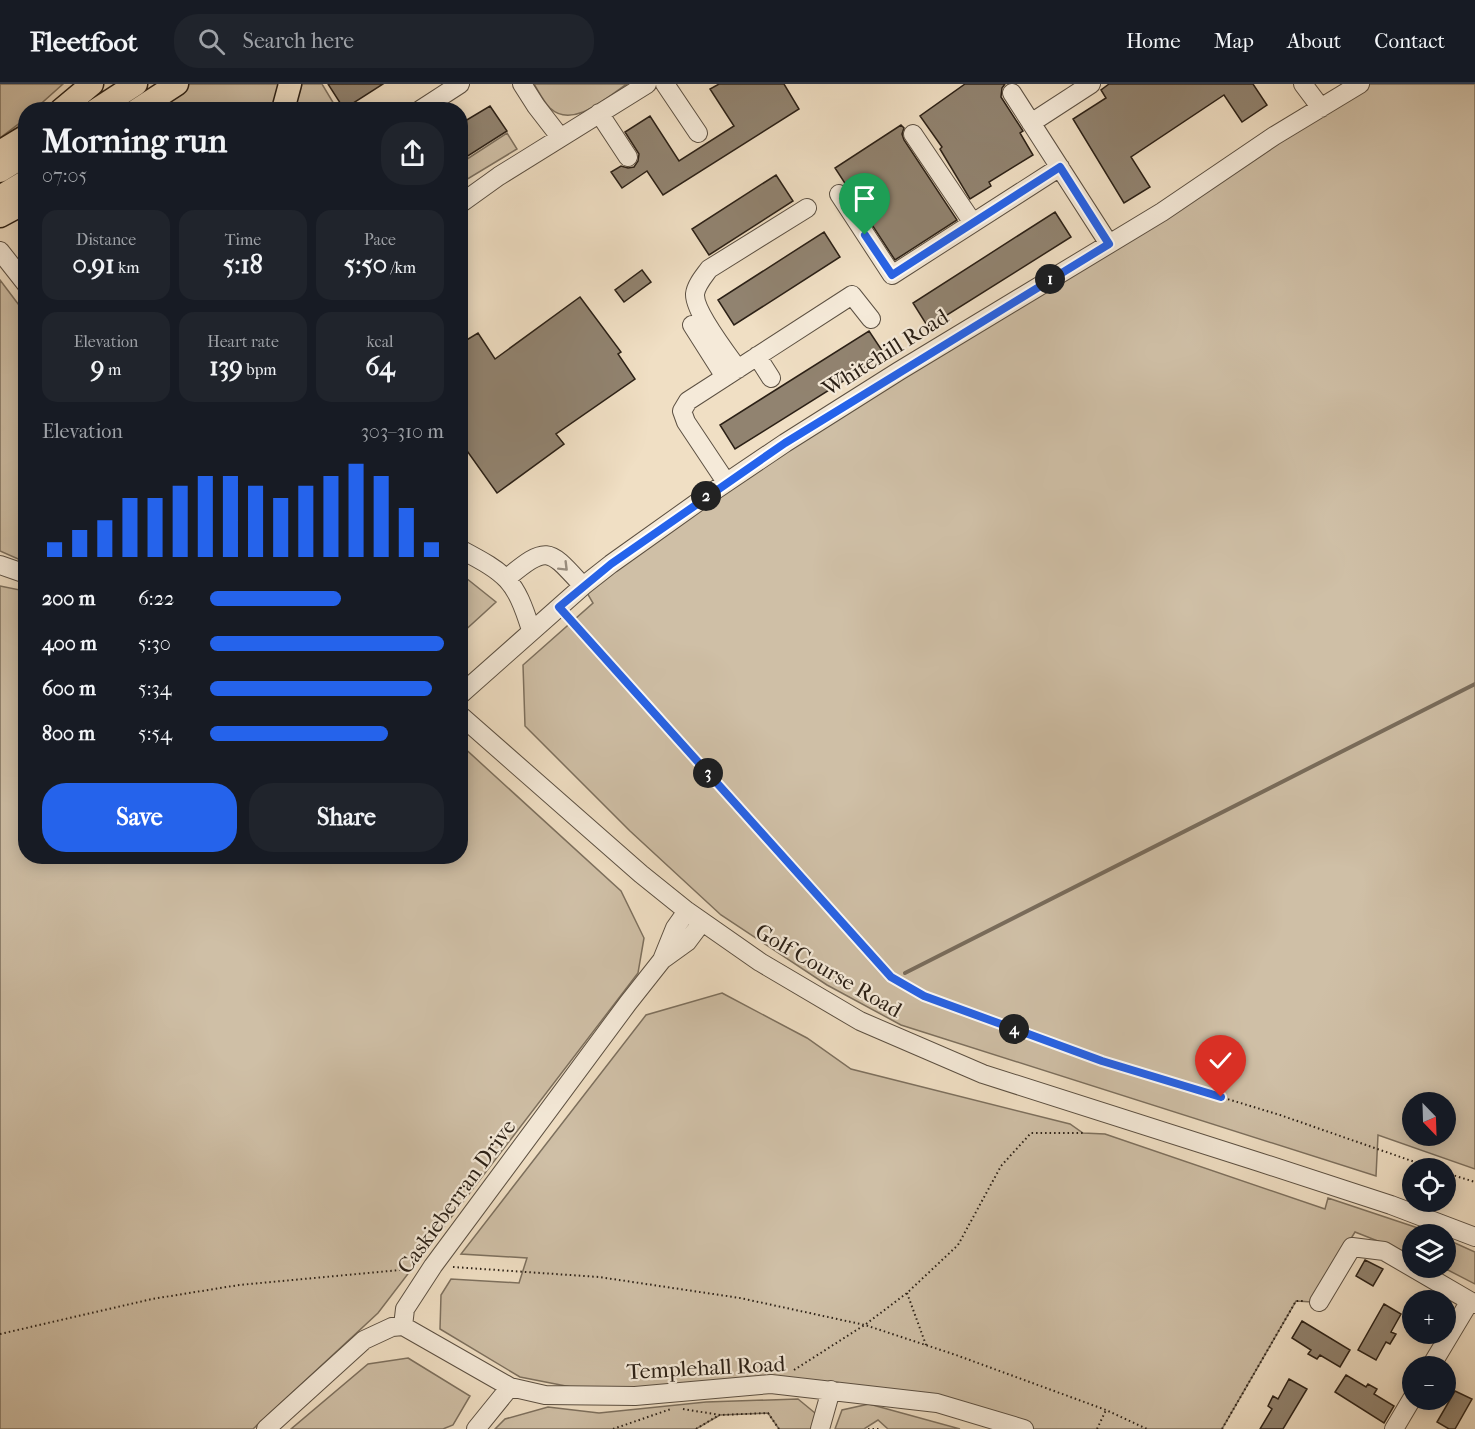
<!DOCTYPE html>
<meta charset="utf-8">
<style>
body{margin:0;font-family:"IM FELL French Canon",serif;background:#20242c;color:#f1f3f6;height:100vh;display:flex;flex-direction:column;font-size:22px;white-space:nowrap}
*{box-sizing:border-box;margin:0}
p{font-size:20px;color:#9ea1a6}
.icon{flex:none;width:33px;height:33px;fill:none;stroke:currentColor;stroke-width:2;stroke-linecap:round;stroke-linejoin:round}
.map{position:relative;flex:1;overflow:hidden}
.sheet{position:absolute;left:18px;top:18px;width:450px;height:762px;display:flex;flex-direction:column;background:#171b24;border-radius:24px;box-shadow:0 3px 15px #0003}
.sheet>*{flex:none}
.needle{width:39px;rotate:157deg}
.controls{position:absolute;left:1402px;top:1008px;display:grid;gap:12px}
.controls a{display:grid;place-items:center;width:54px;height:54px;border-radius:50%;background:#171b24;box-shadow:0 3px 15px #0003;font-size:30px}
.pin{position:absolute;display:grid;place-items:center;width:51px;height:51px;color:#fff;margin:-62px -26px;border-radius:50% 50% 50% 0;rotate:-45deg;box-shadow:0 0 6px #0007}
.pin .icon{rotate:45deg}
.km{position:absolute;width:30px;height:30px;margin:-15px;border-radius:50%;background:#222;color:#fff;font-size:16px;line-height:30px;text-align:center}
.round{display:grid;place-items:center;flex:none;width:63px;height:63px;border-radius:24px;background:#20242c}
.summary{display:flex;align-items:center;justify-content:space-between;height:102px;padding:0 24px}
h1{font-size:33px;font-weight:700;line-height:45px}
.metrics{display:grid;grid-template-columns:repeat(3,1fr);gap:9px;height:102px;padding:6px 24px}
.metrics div{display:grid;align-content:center;border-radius:15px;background:#20242c;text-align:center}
.metrics b{font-size:26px;font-weight:700}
.metrics small{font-size:16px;font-weight:400}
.metrics p{font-size:16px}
.chart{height:168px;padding:12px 24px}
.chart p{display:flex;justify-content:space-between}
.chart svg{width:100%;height:108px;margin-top:6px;stroke:#2563eb;stroke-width:6}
.button{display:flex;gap:12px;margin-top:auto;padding:12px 24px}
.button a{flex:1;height:69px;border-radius:24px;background:#2563eb;color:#fff;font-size:24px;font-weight:700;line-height:69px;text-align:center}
.button a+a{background:#20242c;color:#f1f3f6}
ul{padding:0 24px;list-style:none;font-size:20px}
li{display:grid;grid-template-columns:96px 72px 1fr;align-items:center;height:45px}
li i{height:15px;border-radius:8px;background:#2563eb}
header{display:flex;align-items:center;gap:36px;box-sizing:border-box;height:84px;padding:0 30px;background:#171b24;border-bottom:2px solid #363941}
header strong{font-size:28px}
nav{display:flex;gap:33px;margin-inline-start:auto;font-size:21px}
.search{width:420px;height:54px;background:#20242c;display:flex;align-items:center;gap:15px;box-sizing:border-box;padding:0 21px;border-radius:24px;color:#9ea1a6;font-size:22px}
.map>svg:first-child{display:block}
</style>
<header>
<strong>Fleetfoot</strong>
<div class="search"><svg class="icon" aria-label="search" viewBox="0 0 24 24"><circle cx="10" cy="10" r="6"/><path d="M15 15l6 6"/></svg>Search here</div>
<nav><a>Home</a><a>Map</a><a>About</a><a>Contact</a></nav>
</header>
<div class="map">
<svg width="1475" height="1345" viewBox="0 0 1475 1345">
<rect width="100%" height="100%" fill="#f0dfc4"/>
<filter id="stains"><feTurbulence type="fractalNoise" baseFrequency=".00333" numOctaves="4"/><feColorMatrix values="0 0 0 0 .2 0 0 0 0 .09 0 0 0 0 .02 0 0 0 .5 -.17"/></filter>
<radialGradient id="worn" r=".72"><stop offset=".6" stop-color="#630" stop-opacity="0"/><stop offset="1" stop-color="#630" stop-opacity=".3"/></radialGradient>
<path fill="#cfbfa6" stroke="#7d705e" stroke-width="1.5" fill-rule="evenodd" d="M0 0H63L35 25 26 26 25 35 0 54Z
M188 0H283L277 25 148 26Z
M302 0H322L337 25 294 26Z
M534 0H627C608 12 573 46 550 24 544 18 539 8 534 0Z
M1360 0H1475V1085L1378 1051 1376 1092 901 941 827 901 721 831 630 747 525 642 523 581 593 519 583 502 611 480ZM1413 1018H1446V1052H1413Z
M507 49 517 65 461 99V79Z
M0 196 25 229V478L0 467Z
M461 490 496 518 461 550H460Z
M0 502 25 507 26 772H460L461 661 621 807 644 854 638 889 378 1229 253 1345H0Z
M722 909 807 954 851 985 1070 1040 1083 1049 1105 1050 1325 1125 1328 1114 1436 1150H1413V1171L1355 1148 1312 1218 1296 1217 1222 1345H1024L937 1319 668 1303H571L520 1293 440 1245 441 1211 451 1195 519 1199 527 1174 461 1170 646 931Z
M1446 1155 1475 1168V1200L1444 1184H1446Z
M408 1274 470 1312 453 1341 443 1345H291L368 1280Z
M798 1315 815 1329 814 1345H779L768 1329 720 1331 696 1345H495L505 1335 548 1323 599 1329 706 1318Z
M869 1320 960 1345H888L878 1336 864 1345H835L842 1326Z"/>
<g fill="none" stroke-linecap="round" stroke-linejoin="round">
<path stroke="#796c5b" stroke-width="4" d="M905 889 1475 600"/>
</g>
<path fill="#918370" stroke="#2b2016" stroke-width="1.5" d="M328 0H383L344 25Z
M719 0H784L799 25 663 111 647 87 622 104 611 88 621 82 628 84 634 83 638 77 639 70 625 48 650 32 679 77 734 42 710 5Z
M965 0H1005L1002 4 1001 13 1023 47 1020 49 1033 71 989 98 991 102 970 115 940 65 942 63 920 32Z
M1109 0H1253L1267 21 1242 38 1224 11 1131 73 1150 103 1124 119 1073 35 1106 14 1101 6Z
M490 22 507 47 460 77V40Z
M901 41 904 44 902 50 904 56 957 136 895 176 835 84Z
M776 91 793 117 709 171 692 145Z
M1055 128 1071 153 928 243 913 219Z
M824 148 840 173 734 241 718 216Z
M642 186 651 198 624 218 615 206Z
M580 213 621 268 618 270 635 295 556 350 564 360 497 409 460 357V260L478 249 495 275Z
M869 247 885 271 735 365 720 341Z
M1365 1176 1383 1185 1373 1202 1356 1192Z
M1384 1220 1401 1230 1391 1248 1396 1250 1390 1260 1386 1258 1376 1276 1358 1266Z
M1302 1237 1350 1266 1340 1283 1320 1271 1317 1275 1308 1270 1311 1266 1292 1254Z
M1346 1291 1366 1303 1368 1300 1377 1305 1374 1310 1394 1322 1384 1339 1335 1308Z
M1289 1295 1307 1305 1283 1345H1260L1272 1325 1268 1322 1273 1312 1278 1315Z
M1455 1307 1472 1315 1455 1345H1449L1437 1338Z"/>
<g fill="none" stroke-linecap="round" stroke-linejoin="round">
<defs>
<path id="minor" d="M522 0 536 22 560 53
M665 0 698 49
M1303 0 1321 24
M1012 9 1109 160
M420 26 460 0
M599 29 628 73
M1031 39 1091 0
M913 50 973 139
M839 110 892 191 1060 83
M460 120 499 92 647 0
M0 167 26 200
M692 241 725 293
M757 272 771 294
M738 285C727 270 694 227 695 210 696 201 704 192 709 185L807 124
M726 398 686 338 682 327 688 317 852 211 871 235
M460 465C507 490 515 495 531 546
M0 481 26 490
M507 494C548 460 549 465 583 502
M460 611 583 502 611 480 705 413 785 359 899 287 1162 128 1274 52 1360 0
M460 631 641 790 687 827 760 878 860 937 983 990 1259 1078 1391 1121 1475 1153
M662 876 675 844 687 827
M1319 1218 1352 1163 1384 1167 1475 1220
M403 1242 510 1303 545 1311 635 1312 771 1300 937 1319 1024 1345
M403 1242 405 1225 433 1182 628 919 662 876 687 858 702 838
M1431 1282 1470 1217
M266 1345 364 1256 392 1243 403 1242
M476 1345 510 1303
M820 1345 831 1306
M1394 1345 1413 1313"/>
<path id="major" d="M61 26 92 0
M96 26 136 0
M137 26 177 0
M283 26 290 0
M0 68 26 52
M0 87 26 71
M0 113 26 97
M0 132 26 118"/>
</defs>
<use href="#minor" stroke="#5c5042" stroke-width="20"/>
<use href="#major" stroke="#2b2016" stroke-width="25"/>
<path stroke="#2b2016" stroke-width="2" stroke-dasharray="1.5 3" stroke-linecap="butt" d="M569 534 891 893 924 912 1102 977 1280 1031 1432 1084
M1446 1089 1475 1098
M453 1183 599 1193 740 1214 865 1241 956 1271 1106 1326 1147 1345
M907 1209 926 1261
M0 1250 152 1215 239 1201 411 1185
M794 1286 866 1240 907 1209 958 1161 1001 1082 1031 1049H1083
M683 1325 720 1331 768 1329 779 1345
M613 1345 671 1325
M696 1345 719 1331
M868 1345H880
M1097 1345 1106 1326
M1222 1345 1296 1217H1304"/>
<use href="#minor" stroke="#f5ead9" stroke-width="18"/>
<use href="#major" stroke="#f0dfc4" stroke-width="22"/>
</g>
<defs><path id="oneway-chevron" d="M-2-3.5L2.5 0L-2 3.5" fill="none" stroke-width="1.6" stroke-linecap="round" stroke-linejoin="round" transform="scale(1.5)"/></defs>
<use stroke="#9a8f81" href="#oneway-chevron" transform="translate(564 483) rotate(45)"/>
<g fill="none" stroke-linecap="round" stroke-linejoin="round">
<defs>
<path id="route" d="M865 151 892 191 1060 83 1109 160 785 359 611 480 559 523 891 893 924 912 1102 977 1221 1013"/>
</defs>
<use href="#route" stroke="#fff" stroke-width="12"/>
<use href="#route" stroke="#2563eb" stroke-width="8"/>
</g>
<g text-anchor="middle" stroke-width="4.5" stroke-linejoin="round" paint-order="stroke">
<g font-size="22" fill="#2b2016" stroke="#f5ead9">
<text transform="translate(885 268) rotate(-32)" y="8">Whitehill Road</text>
<text transform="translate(829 886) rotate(30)" y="8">Golf Course Road</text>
<text transform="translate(456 1112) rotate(-54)" y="8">Caskieberran Drive</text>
<text transform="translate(706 1283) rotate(-3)" y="8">Templehall Road</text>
</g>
</g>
<rect width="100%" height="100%" filter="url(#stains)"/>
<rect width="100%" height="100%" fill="url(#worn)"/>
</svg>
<div class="controls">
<a><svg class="needle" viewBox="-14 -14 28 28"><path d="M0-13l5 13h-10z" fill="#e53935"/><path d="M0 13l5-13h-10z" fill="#9ea1a6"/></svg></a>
<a><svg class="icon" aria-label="locate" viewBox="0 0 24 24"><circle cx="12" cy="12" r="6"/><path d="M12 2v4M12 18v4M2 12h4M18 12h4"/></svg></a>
<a><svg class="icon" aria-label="layers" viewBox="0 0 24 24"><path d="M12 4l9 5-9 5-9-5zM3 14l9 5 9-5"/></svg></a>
<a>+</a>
<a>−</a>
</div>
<div class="pin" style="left:865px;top:151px;background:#1e9e55"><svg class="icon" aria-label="arrive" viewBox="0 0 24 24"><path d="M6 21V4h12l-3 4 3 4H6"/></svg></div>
<div class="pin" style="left:1221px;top:1013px;background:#d93025"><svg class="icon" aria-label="check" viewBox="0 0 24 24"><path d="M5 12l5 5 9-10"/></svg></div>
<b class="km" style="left:1050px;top:195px">1</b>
<b class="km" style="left:706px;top:412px">2</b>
<b class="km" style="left:708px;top:689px">3</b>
<b class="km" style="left:1014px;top:945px">4</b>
<section class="sheet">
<div class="summary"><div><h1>Morning run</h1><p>07:05</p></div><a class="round"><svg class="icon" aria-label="share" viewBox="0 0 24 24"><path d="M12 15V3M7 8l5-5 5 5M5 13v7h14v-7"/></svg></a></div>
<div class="metrics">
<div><p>Distance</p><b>0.91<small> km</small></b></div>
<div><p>Time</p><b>5:18</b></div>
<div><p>Pace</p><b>5:50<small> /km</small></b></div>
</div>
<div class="metrics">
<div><p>Elevation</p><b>9<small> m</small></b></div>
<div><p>Heart rate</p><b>139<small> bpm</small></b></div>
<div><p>kcal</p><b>64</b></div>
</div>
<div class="chart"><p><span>Elevation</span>303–310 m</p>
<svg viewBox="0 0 160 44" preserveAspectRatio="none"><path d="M5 44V38M15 44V33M25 44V29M35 44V20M45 44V20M55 44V15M65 44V11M75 44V11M85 44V15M95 44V20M105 44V15M115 44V11M125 44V6M135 44V11M145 44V24M155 44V38"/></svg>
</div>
<ul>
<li><b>200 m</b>6:22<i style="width:56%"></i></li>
<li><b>400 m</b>5:30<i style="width:100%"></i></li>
<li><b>600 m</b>5:34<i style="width:95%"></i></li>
<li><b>800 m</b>5:54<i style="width:76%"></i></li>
</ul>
<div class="button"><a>Save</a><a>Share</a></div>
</section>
</div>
